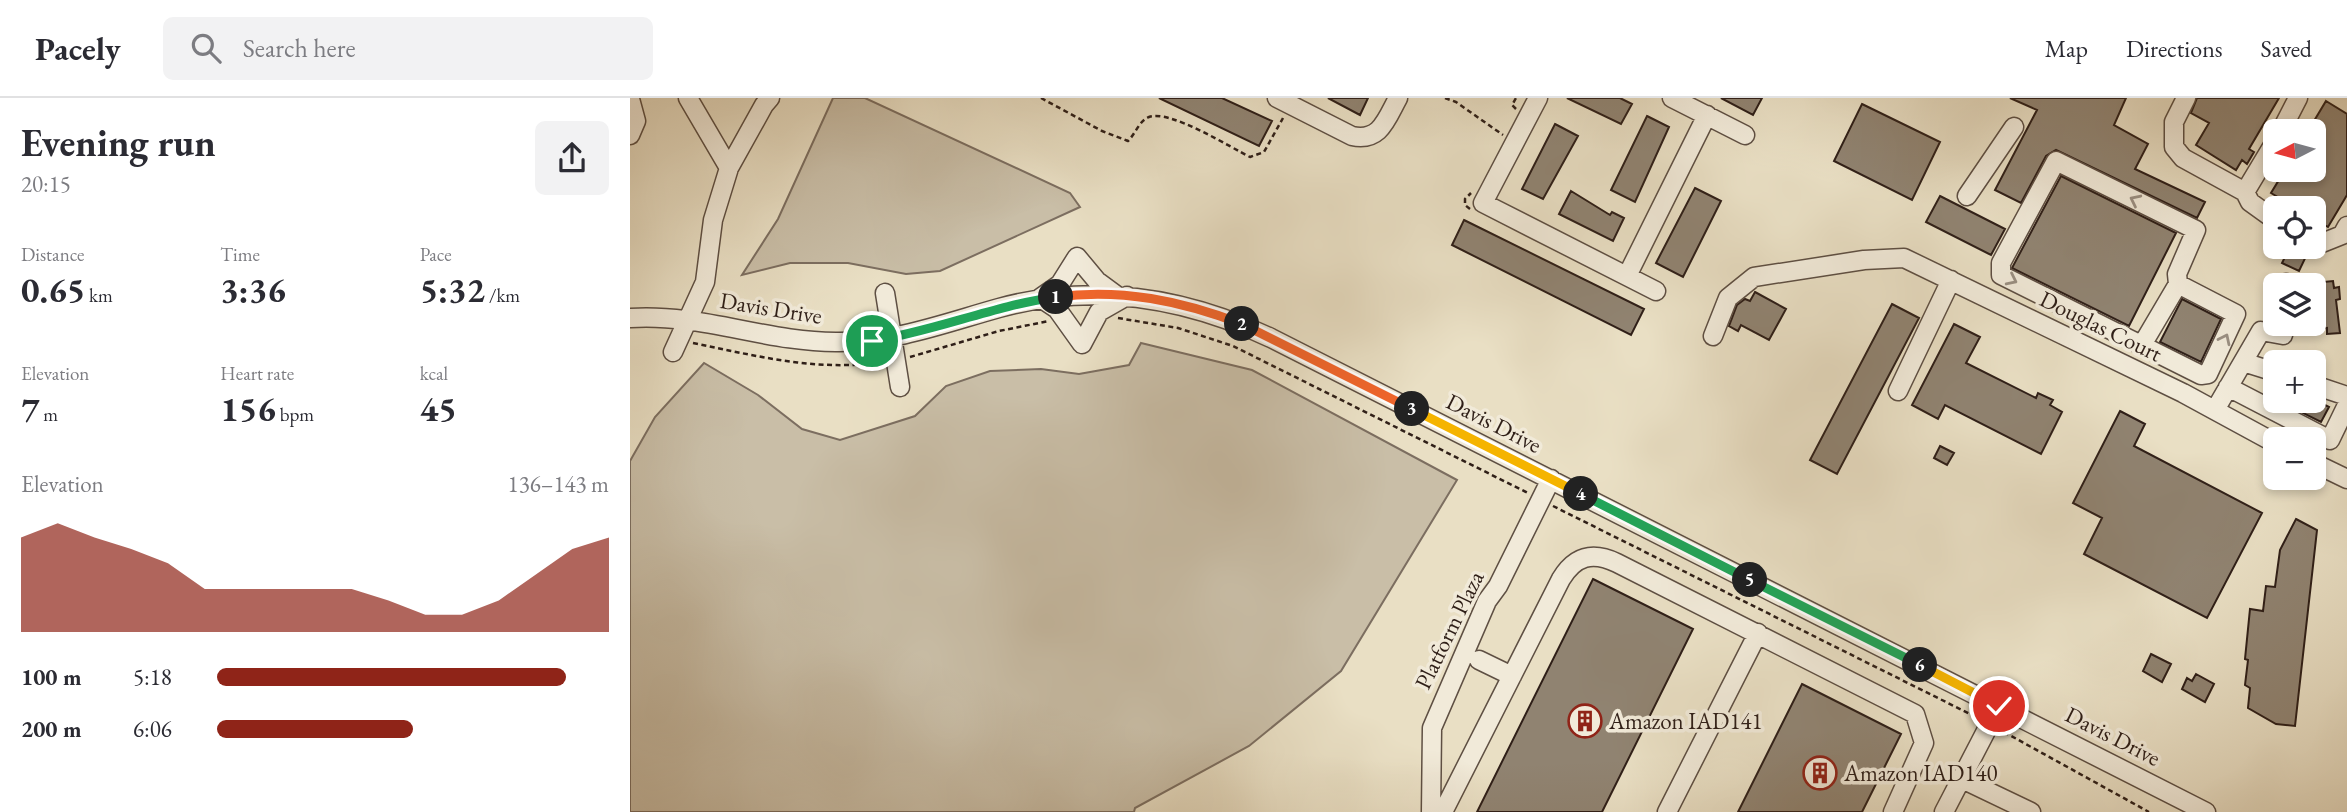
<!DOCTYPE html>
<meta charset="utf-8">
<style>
body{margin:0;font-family:"EB Garamond",serif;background:#f2f2f3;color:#2b2b33;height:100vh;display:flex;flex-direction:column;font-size:26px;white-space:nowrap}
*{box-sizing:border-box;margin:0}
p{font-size:23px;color:#7c7c81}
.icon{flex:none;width:38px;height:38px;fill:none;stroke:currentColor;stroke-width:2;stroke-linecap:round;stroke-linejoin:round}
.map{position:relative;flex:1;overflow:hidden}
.drawer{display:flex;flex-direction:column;background:#fff;width:630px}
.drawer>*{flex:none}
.needle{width:46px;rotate:264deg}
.fabs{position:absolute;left:1633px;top:21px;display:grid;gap:14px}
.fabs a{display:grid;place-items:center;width:63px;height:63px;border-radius:10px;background:#fff;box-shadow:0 4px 10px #0003;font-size:35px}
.pin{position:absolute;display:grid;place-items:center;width:60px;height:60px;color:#fff;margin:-30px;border:4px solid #fff;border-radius:50%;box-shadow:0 2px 7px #0007}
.km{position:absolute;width:35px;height:35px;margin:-18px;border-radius:50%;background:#222;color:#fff;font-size:19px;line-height:35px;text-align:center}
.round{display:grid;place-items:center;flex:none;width:74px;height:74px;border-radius:10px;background:#f2f2f3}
.headline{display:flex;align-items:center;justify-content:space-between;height:119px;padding:0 21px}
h1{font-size:38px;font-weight:700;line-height:52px}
.metrics{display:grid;grid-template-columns:repeat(3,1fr);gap:10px;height:119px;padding:7px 21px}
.metrics div{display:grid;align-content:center}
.metrics b{font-size:35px;font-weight:700}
.metrics small{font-size:19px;font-weight:400}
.metrics p{font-size:19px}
.chart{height:196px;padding:14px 21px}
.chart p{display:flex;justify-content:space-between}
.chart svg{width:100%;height:126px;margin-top:7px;fill:#8f2418;opacity:.7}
ul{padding:0 21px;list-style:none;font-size:23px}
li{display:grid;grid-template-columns:112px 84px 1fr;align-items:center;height:52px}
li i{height:18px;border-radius:9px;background:#8f2418}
header{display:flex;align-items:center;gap:42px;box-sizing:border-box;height:98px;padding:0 35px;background:#fff;border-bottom:2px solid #e1e1e2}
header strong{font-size:33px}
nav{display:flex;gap:38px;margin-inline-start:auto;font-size:24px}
.search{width:490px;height:63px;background:#f2f2f3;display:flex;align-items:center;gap:18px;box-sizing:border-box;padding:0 24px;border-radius:10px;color:#7c7c81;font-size:26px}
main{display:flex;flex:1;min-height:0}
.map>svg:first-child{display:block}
</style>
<header>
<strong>Pacely</strong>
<div class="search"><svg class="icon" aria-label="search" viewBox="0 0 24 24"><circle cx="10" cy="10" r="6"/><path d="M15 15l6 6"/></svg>Search here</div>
<nav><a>Map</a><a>Directions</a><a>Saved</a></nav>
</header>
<main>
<section class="drawer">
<div class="headline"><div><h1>Evening run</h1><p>20:15</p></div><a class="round"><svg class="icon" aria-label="share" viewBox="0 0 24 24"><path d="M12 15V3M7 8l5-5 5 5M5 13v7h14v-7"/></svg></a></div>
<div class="metrics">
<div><p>Distance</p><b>0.65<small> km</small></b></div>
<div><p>Time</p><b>3:36</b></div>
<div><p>Pace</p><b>5:32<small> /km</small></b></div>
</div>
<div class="metrics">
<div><p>Elevation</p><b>7<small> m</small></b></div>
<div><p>Heart rate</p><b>156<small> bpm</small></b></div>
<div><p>kcal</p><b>45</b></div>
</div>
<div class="chart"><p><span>Elevation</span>136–143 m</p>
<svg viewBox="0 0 160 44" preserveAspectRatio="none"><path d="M0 44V11L10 6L20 11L30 15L40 20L50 29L60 29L70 29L80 29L90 29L100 33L110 38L120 38L130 33L140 24L150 15L160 11V44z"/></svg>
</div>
<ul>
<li><b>100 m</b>5:18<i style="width:89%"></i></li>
<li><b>200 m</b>6:06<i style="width:50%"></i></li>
</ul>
</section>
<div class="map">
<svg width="1717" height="714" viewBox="0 0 1717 714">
<rect width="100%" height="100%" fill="#e9dfc4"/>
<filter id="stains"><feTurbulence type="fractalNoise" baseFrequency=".00286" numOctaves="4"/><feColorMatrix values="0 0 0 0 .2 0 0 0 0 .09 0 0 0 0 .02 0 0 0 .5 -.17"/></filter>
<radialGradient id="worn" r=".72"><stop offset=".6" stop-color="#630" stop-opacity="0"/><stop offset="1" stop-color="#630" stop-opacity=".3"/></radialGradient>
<path fill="#c9bea7" stroke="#7c6e60" stroke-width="2" d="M203 0H235L440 95 450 109 310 173 276 176 218 165H160L112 177 148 121Z
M511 245 622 272 827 382 711 573 619 648 505 710 504 714H0V363L25 319 74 265 128 297 172 331 210 342 285 318 316 288 360 273 411 271 449 276 499 267Z"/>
<path fill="#908371" stroke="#2f1f18" stroke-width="2" d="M529 0H592L642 23 629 48Z
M698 0H738L730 17Z
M937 0H990L1002 6 991 26Z
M1091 0H1132L1123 17Z
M1380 0H1496L1484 27 1518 46 1505 71 1575 104 1567 120 1426 52 1416 58 1391 105 1365 92 1407 12Z
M1567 0H1649L1619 51 1624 54 1617 66 1612 62 1606 72 1566 47 1579 25 1561 15Z
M1696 3 1717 16V97L1698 129 1684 121V110H1666L1641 95 1655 72H1684V33H1678Z
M1232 6 1310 44 1282 102 1204 63Z
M1017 18 1039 29 1005 104 981 92Z
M925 26 948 38 913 101 892 91Z
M1431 78 1546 135 1499 228 1382 170Z
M1065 90 1091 103 1053 179 1026 165Z
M941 93 980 117 982 114 994 120 983 143 929 116Z
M1310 98 1375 131 1361 157 1296 124Z
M834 122 1014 211 1001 237 822 147Z
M1660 149 1679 152 1669 173 1652 165Z
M1703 183 1704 190 1709 189 1710 201 1706 202 1710 235 1697 236V230L1684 232V185Z
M1125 194 1156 211 1139 242 1111 227 1108 233 1099 228 1107 207 1115 201 1120 203Z
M1552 201 1591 221 1571 264 1530 244Z
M1262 206 1289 220 1207 376 1180 362Z
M1324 226 1350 239 1336 265 1406 300 1408 295 1423 302 1420 307 1432 314 1411 356 1315 307 1308 321 1282 307Z
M1649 303H1687L1699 309 1691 324Z
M1490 313 1515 326 1504 348 1632 415 1577 520 1454 456 1472 420 1443 405Z
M1310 348 1324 355 1317 367 1304 360Z
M1666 421 1687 432 1665 628 1646 626 1618 610 1620 590 1615 587 1618 562 1615 561 1620 511 1633 513 1636 488 1645 489 1650 452Z
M963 481 1063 531 972 714H847Z
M1521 556 1541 566 1532 584 1513 573Z
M1566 576 1584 586 1575 604 1552 591 1557 580 1562 583Z
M1172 586 1271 636 1232 714H1108Z"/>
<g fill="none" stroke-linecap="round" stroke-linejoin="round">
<defs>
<path id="minor" d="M58 0 99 70
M647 0 722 38C750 44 756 22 768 0
M908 0 853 105 1026 193
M1042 0 1115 37
M1556 0 1544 24V49L1553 60 1615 94 1620 104 1645 122
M0 1 6 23 0 37
M1651 33 1668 0
M1615 94 1645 44
M1337 98 1384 29
M1684 141 1692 145 1712 137 1717 128
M997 178 1077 17
M1655 187 1656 185
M255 195 270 289
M410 200 430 186 447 159 467 183 486 197
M412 201 427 211 452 246 469 214 497 198
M0 220C72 215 138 245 209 244 266 244 315 225 369 210 464 184 554 199 641 240L1576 714
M1083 238 1098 200 1124 179 1234 162 1274 160 1553 295 1645 345
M1512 247 1548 186 1547 176 1566 132 1426 63 1371 165V177L1571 277 1578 276 1606 216 1548 186
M43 254 75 184 83 122 99 70 134 7 140 0
M1613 264 1645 274
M1684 287 1717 298
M1598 289 1700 342 1717 307
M1268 293 1321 182
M1585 312 1631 233 1653 237V226
M1684 365 1717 381
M849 562 882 578
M1332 681 1401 714
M801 714 802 630 857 503 868 488 921 381
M813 714 931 481C945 458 962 453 987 465L1285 616 1294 645 1263 714
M1037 714 1128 535
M1314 714 1369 608"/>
</defs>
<use href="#minor" stroke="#5e4f43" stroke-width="21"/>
<path stroke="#2f1f18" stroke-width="2.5" stroke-dasharray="5 3.5" stroke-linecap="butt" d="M411 0 472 33 498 43C506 35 509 23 519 19 539 11 600 49 620 59L634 54 653 20
M815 0 826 4 873 37
M886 11 882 7 886 0
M840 111 835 107V101L841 95
M488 220 548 230 603 248 898 395
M63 245C127 258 187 274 253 264
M280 259 369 233 419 223
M923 408 1346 619
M1374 634 1519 714"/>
<use href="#minor" stroke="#f1ead9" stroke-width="18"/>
</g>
<defs><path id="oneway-chevron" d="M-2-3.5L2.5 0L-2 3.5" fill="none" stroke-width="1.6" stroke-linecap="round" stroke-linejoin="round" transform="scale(1.75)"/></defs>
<g stroke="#9a8f82">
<use href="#oneway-chevron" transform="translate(1505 102) rotate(-154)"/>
<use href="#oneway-chevron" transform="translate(1382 182) rotate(26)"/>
<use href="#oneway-chevron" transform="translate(1595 241) rotate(-64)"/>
</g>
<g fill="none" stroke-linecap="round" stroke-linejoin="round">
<defs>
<path id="split-1" d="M242 243C305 233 363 208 426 199"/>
<path id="split-2" d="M426 199C491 190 552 203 612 226"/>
<path id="split-3" d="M612 226 782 311"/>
<path id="split-4" d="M782 311 951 396"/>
<path id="split-5" d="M951 396 1120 482"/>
<path id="split-6" d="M1120 482 1290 567"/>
<path id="split-7" d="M1290 567 1369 608"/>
</defs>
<use href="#split-1" stroke="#fff" stroke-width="14"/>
<use href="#split-2" stroke="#fff" stroke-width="14"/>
<use href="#split-3" stroke="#fff" stroke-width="14"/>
<use href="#split-4" stroke="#fff" stroke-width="14"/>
<use href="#split-5" stroke="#fff" stroke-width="14"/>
<use href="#split-6" stroke="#fff" stroke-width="14"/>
<use href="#split-7" stroke="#fff" stroke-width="14"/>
<use href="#split-1" stroke="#22a559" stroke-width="9"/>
<use href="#split-2" stroke="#f0652b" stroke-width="9"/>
<use href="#split-3" stroke="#f0652b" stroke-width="9"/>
<use href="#split-4" stroke="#f5b400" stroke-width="9"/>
<use href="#split-5" stroke="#22a559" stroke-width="9"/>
<use href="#split-6" stroke="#22a559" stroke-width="9"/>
<use href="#split-7" stroke="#f5b400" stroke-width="9"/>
</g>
<defs>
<symbol id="building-ring" viewBox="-11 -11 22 22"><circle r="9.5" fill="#f1ead9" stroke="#8f2418" stroke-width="1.5"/><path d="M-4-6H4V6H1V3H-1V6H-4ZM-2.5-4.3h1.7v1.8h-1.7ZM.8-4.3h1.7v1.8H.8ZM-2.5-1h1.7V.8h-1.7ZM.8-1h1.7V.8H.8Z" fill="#8f2418"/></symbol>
</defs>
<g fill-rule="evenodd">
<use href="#building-ring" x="936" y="604" width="38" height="38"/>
<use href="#building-ring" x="1171" y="656" width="38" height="38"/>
</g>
<g text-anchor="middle" stroke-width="7" stroke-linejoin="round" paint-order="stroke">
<g font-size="23" fill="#2f1f18" stroke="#f1ead9">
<text transform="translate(141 210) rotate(9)" y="8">Davis Drive</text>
<text transform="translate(1471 228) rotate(26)" y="8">Douglas Court</text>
<text transform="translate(864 325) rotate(27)" y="8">Davis Drive</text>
<text transform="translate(819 532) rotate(-64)" y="8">Platform Plaza</text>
<text transform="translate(1483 638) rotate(27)" y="8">Davis Drive</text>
</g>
<g font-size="23" fill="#2f1f18" stroke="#f1ead9" text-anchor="start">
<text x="979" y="631">Amazon IAD141</text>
<text x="1214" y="683">Amazon IAD140</text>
</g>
</g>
<rect width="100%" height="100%" filter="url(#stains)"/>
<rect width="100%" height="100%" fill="url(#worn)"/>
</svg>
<div class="fabs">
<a><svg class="needle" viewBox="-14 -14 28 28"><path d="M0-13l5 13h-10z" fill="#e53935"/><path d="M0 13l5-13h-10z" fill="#7c7c81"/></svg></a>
<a><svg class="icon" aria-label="locate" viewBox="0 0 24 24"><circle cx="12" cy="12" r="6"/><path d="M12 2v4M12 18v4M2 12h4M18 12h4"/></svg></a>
<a><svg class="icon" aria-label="layers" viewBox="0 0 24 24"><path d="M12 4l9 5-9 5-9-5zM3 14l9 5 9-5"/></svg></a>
<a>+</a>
<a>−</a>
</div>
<div class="pin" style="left:242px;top:243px;background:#1e9e55"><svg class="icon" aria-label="arrive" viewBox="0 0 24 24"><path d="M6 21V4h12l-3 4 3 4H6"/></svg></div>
<div class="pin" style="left:1369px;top:608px;background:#d93025"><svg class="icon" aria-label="check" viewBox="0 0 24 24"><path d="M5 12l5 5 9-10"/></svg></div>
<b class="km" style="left:426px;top:199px">1</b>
<b class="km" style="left:612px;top:226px">2</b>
<b class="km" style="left:782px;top:311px">3</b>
<b class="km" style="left:951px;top:396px">4</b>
<b class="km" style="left:1120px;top:482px">5</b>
<b class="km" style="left:1290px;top:567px">6</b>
</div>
</main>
